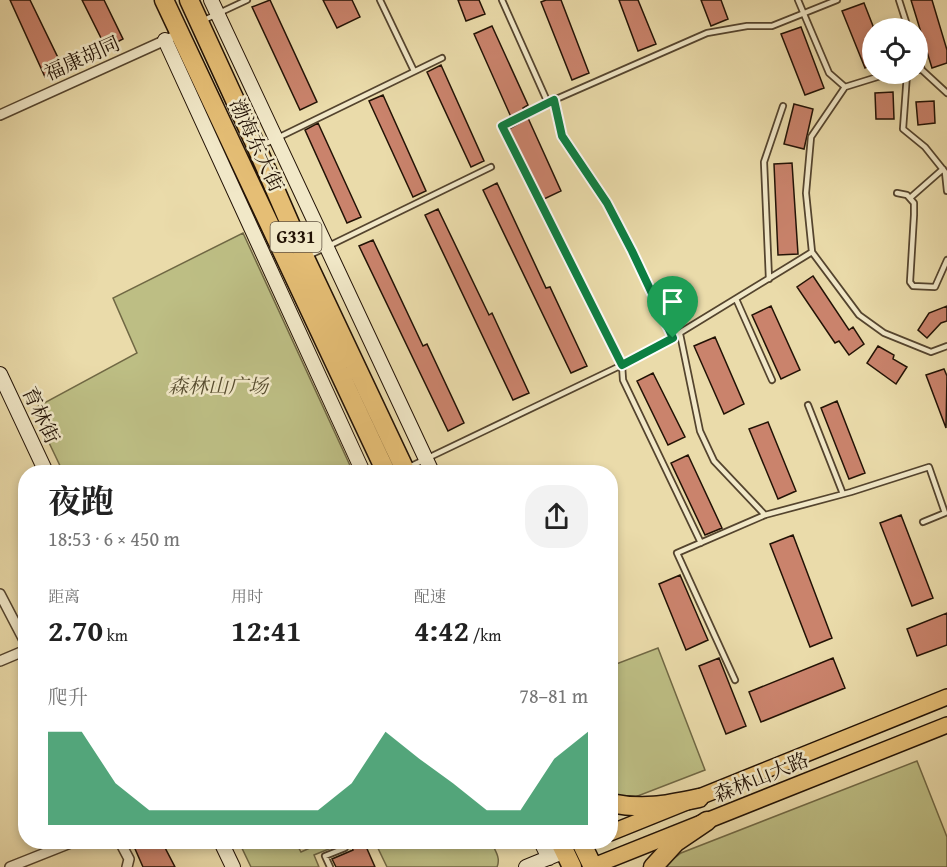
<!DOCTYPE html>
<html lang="zh">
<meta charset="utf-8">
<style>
body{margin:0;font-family:"Gentium Book Plus","Noto Serif SC",serif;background:#f2f2f2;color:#222;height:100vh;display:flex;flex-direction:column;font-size:22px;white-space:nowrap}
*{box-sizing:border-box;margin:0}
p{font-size:20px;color:#767676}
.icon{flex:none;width:33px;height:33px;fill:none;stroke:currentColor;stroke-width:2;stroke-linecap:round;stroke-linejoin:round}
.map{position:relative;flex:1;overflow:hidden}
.drawer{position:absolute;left:18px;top:465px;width:600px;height:384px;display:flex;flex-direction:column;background:#fff;border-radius:24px;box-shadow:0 3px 9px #0003}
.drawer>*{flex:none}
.buttons{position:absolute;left:862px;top:18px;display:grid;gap:12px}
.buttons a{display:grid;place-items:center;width:66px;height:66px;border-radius:50%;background:#fff;box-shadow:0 3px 9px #0003;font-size:30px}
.pin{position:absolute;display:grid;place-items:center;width:51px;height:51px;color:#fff;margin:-62px -26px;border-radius:50% 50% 50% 0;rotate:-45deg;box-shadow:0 0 6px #0007}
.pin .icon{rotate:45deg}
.round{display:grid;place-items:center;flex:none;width:63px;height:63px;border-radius:24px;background:#f2f2f2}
.head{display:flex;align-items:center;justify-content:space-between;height:102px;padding:0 30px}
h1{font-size:33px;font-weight:700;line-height:45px}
.figures{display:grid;grid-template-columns:repeat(3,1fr);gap:9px;height:102px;padding:6px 30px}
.figures div{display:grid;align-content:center}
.figures b{font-size:30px;font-weight:700}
.figures small{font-size:16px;font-weight:400}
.figures p{font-size:16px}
.chart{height:168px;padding:12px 30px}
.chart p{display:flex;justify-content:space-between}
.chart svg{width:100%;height:108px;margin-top:6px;fill:#0b8043;opacity:.7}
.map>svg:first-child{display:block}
</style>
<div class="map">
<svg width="947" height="867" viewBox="0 0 947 867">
<rect width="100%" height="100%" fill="#eadbaa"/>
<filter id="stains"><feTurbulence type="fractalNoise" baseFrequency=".00333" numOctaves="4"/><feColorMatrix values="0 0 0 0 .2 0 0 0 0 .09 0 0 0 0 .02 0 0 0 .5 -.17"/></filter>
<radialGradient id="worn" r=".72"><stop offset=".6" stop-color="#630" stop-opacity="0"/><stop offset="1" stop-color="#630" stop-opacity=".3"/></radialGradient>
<path fill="#bdbe84" stroke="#706844" stroke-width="1.5" d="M243 233 353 472H63L33 409 137 353 113 298Z
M658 648 705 770 630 799 611 796V666Z
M917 761 947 837V867H663L681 853Z
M239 842H299L296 843 301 852 319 844 318 842H331L334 847 314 855 319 867H251Z
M375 842H491C495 850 501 858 497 867H387Z"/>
<path fill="#ca836c" stroke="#221205" stroke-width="1.5" d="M10 0H30L63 68 45 77Z
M82 0H104L123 39 106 48Z
M270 0 317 102 300 110 252 7Z
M323 0H352L360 17 337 28Z
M458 0H479L485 14 466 21Z
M546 0H561L589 73 572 80 541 2Z
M619 0H638L656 44 638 51Z
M701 0H721L728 19 711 26Z
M911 0H932L947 50V63L932 68Z
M864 3 873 26V64L865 68 842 11Z
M492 26 528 105 523 108 524 110 511 117 474 34Z
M801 27 824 88 805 95 781 34Z
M441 65 484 161 471 167 427 72Z
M893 92 894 119H876L875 93Z
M383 95 426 191 413 197 369 101Z
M934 101 935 123 918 125 916 102Z
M794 104 813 109 804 149 784 144Z
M528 118 561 191 544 199 509 129Z
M318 123 361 217 347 223 305 130Z
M792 163 798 254 778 255 774 164Z
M497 183 546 288 550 287 587 366 571 373 483 190Z
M438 209 489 315 492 313 529 393 513 400 425 215Z
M373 240 423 346 427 344 464 423 448 431 359 246Z
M813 276 849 330 853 327 864 344 849 355 839 341 835 343 797 287Z
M771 306 800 370 781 379 752 315Z
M947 306V321L941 323 927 338 918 330 929 313Z
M715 337 744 404 724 414 694 346Z
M878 346 894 355 893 359 907 367 896 384 867 363Z
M944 369 947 376 946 428 926 375Z
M653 373 685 437 668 445 637 381Z
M837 401 865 473 849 479 821 408Z
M768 422 796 491 778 499 749 429Z
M688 455 722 528 705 535 671 463Z
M901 515 933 598 912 606 880 523Z
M793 535 832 638 810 647 770 544Z
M680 575 708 640 686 650 659 584Z
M947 613V645L917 656 907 629Z
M719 658 746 726 726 734 699 666Z
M833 658 845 688 761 722 749 692Z
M132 842H162L175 867H143Z
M350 842H364L375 867H336L332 859 353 850Z"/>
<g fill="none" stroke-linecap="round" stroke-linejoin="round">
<defs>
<path id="lane" d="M380 0 414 71
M502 0 548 103
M798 0 829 73 845 87
M899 0 908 28
M202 21 247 0
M918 58 922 70
M918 70H922L947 93
M887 74 845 87 811 137 806 193 812 252 859 315 884 333 931 352 947 346
M907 74 903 129 925 147 945 172 947 191
M554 100 562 137 607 203 632 251 673 337
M261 146 442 58
M897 193 907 195 914 203V215L910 282 913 286 935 287 947 260
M910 198 943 169
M310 255 491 167
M769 279 764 162 783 106
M736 299 772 380
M680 334 700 431 714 461 765 515
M808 405 843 494
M407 468 622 365 673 337 812 252
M701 543 623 380 622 365 502 126 554 100 707 33 747 26H772L837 0
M735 680 677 553 765 515 851 492 929 467 945 513 923 522
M330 867 325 856 345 848V842"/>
<path id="street" d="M0 115 170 38
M0 594 26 644
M0 661 26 650
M120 842 129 859 127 867
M10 867 73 842"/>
<path id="secondary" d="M211 0 432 472
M165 40 363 472
M0 374 46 472
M221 842 233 867
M541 842 549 858
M526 867 565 851"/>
<path id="primary" d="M610 833 947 697
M591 867 947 725"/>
<path id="highway" d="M164 0 386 472
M189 0 257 148 305 258 406 472
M610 803C644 810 666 805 699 798
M560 842 572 867
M581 842 593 867
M653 867 676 842 707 821"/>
</defs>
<use href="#lane" stroke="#54442e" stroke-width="8"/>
<use href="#street" stroke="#54442e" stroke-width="12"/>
<use href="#secondary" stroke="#221205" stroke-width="16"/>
<use href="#primary" stroke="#221205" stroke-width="18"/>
<use href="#highway" stroke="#221205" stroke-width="21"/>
<use href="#lane" stroke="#f1e8c8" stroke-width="4.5"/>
<use href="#street" stroke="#f1e8c8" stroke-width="9"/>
<use href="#secondary" stroke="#f1e8c8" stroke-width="14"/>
<use href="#primary" stroke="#e5be75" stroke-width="15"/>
<use href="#highway" stroke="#e5be75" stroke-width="18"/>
</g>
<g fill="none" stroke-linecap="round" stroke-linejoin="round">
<defs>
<path id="route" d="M554 100 562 136 607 203 632 251 673 338 622 365 502 126Z"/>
</defs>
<use href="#route" stroke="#fff" stroke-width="12"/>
<use href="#route" stroke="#0b8043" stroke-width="8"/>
</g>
<g text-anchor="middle" stroke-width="5" stroke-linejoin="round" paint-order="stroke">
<rect fill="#f1e8c8" stroke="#605240" stroke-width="1.5" x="270.5" y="222" width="51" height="30" rx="4.5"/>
<g font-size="18" font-weight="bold" fill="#221205">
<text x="296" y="243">G331</text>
</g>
<g font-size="20" fill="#221205" stroke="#f1e8c8">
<text transform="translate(82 58) rotate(-24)" y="7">福康胡同</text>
<text transform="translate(257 145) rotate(65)" y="7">渤海东大街</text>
<text transform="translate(41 415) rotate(65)" y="7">育林街</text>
<text transform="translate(761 777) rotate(-22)" y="7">森林山大路</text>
</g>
<g font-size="20" font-style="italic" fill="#584e31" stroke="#f1e8c8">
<text x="218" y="393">森林山广场</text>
</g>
</g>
<rect width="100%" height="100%" filter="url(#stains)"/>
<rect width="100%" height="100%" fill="url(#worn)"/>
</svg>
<div class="buttons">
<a><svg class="icon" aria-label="locate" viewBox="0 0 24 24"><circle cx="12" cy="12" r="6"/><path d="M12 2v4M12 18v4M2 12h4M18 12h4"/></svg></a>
</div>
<div class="pin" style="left:673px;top:338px;background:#1e9e55"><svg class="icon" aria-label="arrive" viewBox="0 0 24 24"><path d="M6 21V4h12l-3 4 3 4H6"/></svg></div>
<section class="drawer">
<div class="head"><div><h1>夜跑</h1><p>18:53 · 6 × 450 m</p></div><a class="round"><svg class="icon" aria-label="share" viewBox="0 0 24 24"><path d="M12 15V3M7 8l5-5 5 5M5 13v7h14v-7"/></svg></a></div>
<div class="figures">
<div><p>距离</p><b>2.70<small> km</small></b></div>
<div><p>用时</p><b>12:41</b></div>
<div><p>配速</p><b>4:42<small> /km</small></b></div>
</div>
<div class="chart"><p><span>爬升</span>78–81 m</p>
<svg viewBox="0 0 160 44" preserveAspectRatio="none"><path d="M0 44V6L10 6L20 27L30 38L40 38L50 38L60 38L70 38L80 38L90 27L100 6L110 17L120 27L130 38L140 38L150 17L160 6V44z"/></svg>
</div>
</section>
</div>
